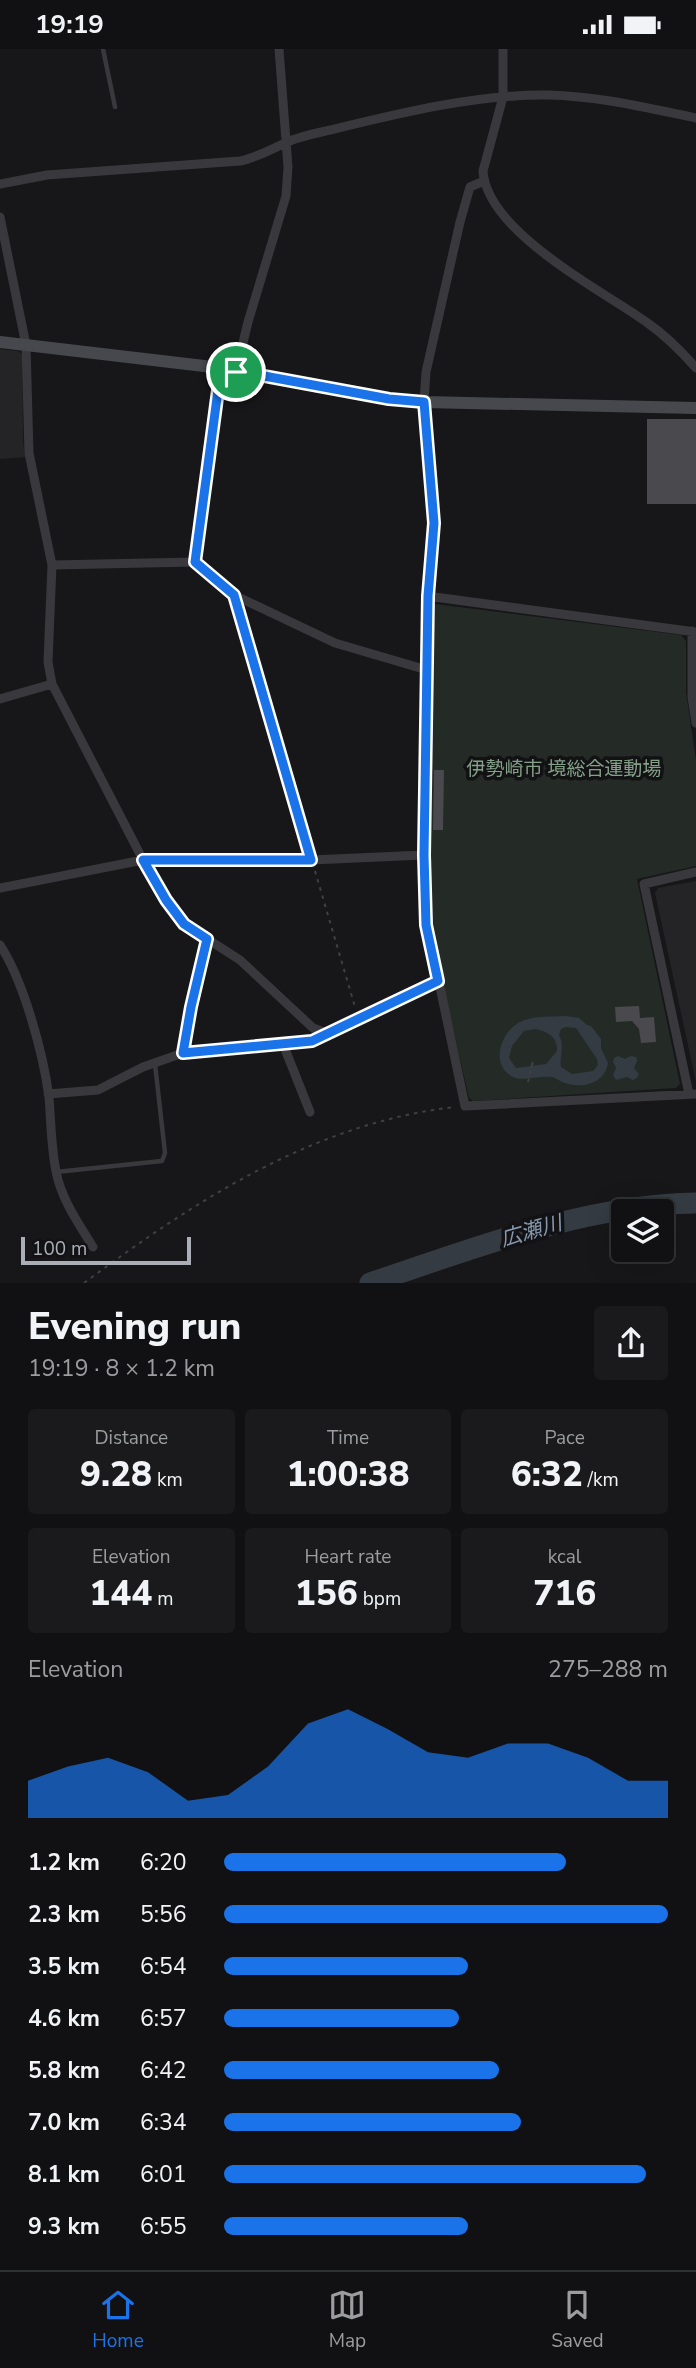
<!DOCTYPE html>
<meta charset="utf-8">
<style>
body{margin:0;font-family:"Nunito Sans","Noto Sans JP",sans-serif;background:#1a1a1c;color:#f1f3f6;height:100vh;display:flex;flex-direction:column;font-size:26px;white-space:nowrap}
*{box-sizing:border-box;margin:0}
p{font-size:23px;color:#9c9da0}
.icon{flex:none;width:38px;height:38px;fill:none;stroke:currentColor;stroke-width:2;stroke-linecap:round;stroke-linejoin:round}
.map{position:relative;height:1234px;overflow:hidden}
.sheet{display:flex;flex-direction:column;background:#111113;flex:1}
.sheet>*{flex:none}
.controls{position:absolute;left:611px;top:1150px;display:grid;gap:14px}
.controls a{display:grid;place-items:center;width:63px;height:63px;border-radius:7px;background:#111113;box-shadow:0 7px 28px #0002,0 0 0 2px #303133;font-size:35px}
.scale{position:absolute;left:21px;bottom:18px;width:170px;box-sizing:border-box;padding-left:7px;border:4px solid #abaeb7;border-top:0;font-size:19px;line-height:24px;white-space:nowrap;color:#abaeb7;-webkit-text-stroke:5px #121214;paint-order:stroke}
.pin{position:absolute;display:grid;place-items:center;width:60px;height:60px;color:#fff;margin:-30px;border:4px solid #fff;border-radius:50%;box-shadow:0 2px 7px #0007}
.round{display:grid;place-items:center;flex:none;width:74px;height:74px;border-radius:7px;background:#1a1a1c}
.summary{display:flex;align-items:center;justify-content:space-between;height:119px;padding:0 28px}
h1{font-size:38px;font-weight:800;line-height:52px}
.metrics{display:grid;grid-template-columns:repeat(3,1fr);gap:10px;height:119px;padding:7px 28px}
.metrics div{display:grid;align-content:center;border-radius:7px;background:#1a1a1c;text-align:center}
.metrics b{font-size:35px;font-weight:800}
.metrics small{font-size:19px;font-weight:400}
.metrics p{font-size:19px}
.chart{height:196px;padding:14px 28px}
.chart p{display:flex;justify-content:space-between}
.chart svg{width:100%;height:126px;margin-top:7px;fill:#1a73e8;opacity:.7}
ul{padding:0 28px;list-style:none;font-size:23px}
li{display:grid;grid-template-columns:112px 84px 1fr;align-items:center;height:52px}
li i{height:18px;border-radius:9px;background:#1a73e8}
.status{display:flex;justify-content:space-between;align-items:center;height:49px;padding:0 35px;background:#111113;direction:ltr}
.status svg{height:19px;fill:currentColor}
.tabs{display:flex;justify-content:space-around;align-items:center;height:98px;border-top:2px solid #303133;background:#111113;font-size:19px;color:#9c9da0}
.tabs a{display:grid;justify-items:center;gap:4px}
.tabs .selected{color:#1a73e8}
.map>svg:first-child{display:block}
</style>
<div class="status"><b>19:19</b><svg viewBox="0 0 49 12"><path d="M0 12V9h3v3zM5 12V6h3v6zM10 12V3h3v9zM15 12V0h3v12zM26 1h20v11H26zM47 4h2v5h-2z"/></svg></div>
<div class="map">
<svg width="696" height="1234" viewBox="0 0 696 1234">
<rect width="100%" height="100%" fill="#171719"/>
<path fill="#242326" d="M0 300 18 302 22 305 23 392 25 408 0 410Z
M696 832V1033L655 844 658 839Z"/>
<path fill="#242a25" d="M435 555 681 586 686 592V643L696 711V817L637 830 680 1035 676 1039 473 1052 469 1049 435 899 430 856 432 560Z"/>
<path fill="#343b42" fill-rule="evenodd" d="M566 967 579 969 587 976 591 977 601 990V999L608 1014C605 1034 584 1040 565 1034 560 1033 556 1028 551 1028 539 1026 524 1033 513 1028 490 1016 500 985 518 974 532 966 551 968 566 967ZM566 978 576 979 597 1010 598 1016 593 1022 572 1025 561 1018C559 1006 565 998 559 986L561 980ZM536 980C549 983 558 989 557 1002L546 1015 516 1019 509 1009 512 997 524 982Z
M618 1007 625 1010 631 1007 636 1008 637 1012 634 1019 639 1025 637 1029 633 1031 627 1028 616 1031 613 1026 616 1019 613 1013 614 1009Z"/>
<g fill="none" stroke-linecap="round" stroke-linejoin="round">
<path stroke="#343b42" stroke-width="21" d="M370 1234C476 1199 583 1156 696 1154"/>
</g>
<path fill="#4a4a4e" d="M647 370H696V455H647Z
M434 721H444L443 781H433Z
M639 957 640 969 654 968 656 993 641 994 639 980 632 972 616 973 615 958Z"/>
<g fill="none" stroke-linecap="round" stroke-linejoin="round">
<path stroke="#3f4044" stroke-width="2" stroke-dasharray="3.5 5" stroke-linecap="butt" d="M315 822 355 958
M528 1033 533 1012 530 1024
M84 1234C195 1152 314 1074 455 1058"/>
<path stroke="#39393d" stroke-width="4.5" d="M103 0 115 58
M56 1123 162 1112 165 1104 155 1015"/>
<path stroke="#39393d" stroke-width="9" d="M503 0V48L483 122C487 184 604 242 649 275 666 287 682 303 696 319
M484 132 470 138 460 173 426 323 424 353 434 474 427 547 424 806 427 876 465 1057 696 1045
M0 135 47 126 240 112C260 108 276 97 295 90 305 87 316 84 326 82 396 65 476 45 548 46 598 47 648 59 696 69
M0 168 26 296 29 404 52 516 48 613 52 635 143 811 166 851 184 875 240 911 313 979 326 984 438 932
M236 323 248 273 286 147 288 118 279 0
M195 513 221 319
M52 516 195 513 234 546 335 594 427 621
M234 546 311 811
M427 547 696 583
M692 582V648L696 674
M0 650 52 635
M0 839 143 811H311L424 806
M0 896C24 933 43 1004 49 1048 51 1072 51 1098 56 1122 61 1150 79 1175 93 1198
M283 995 310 1063
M183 1004 191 958 207 889
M48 1045 98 1041 143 1018 183 1004 312 993 326 984
M689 1045 644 835 696 823"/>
<path stroke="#47484d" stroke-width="12" d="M0 293 221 319 389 350 424 353 696 359"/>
</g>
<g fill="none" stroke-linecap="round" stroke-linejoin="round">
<defs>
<path id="route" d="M221 319 389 350 424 353 434 474 428 547 424 806 426 876 438 932 312 992 183 1004 191 958 207 890 184 875 166 851 143 811H311L234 546 195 513Z"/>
</defs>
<use href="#route" stroke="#fff" stroke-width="14"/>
<use href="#route" stroke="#1a73e8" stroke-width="9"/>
</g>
<g text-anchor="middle" stroke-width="7" stroke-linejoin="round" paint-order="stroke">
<g font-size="19" fill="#84a088" stroke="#121214">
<text x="564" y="726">伊勢崎市 境総合運動場</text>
</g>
<g font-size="21" font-style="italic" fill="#8698ae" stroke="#121214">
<text transform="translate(531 1182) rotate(-16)" y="7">広瀬川</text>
</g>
</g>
</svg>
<div class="controls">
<a><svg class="icon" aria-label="layers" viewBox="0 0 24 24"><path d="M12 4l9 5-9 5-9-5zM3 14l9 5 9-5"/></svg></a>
</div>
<div class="scale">100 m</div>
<div class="pin" style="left:236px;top:323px;background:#1e9e55"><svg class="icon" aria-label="arrive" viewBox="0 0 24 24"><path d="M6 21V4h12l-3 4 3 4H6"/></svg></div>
</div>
<section class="sheet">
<div class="summary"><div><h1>Evening run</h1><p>19:19 · 8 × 1.2 km</p></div><a class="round"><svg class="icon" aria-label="share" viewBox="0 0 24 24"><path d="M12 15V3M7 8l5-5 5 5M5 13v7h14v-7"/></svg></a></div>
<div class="metrics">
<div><p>Distance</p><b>9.28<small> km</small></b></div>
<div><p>Time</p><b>1:00:38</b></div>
<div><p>Pace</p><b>6:32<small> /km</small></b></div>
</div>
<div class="metrics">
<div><p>Elevation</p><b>144<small> m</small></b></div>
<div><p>Heart rate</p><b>156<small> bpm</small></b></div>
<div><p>kcal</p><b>716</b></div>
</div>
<div class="chart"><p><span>Elevation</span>275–288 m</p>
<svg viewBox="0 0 160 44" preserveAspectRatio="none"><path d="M0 44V31L10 26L20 23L30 28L40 38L50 36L60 26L70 11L80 6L90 13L100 21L110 23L120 18L130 18L140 23L150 31L160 31V44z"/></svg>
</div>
<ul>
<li><b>1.2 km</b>6:20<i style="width:77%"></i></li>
<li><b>2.3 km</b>5:56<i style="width:100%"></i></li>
<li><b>3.5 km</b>6:54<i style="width:55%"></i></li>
<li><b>4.6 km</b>6:57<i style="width:53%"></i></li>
<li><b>5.8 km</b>6:42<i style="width:62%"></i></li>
<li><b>7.0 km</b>6:34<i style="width:67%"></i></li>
<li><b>8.1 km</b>6:01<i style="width:95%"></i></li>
<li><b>9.3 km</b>6:55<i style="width:55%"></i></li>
</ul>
</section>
<nav class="tabs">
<a class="selected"><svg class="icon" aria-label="home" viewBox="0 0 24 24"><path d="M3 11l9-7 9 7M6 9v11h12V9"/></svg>Home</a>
<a><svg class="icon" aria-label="map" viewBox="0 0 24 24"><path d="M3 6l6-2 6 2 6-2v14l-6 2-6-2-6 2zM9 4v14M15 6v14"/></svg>Map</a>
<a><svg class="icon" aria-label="saved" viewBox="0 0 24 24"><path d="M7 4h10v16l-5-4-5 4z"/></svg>Saved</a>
</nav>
